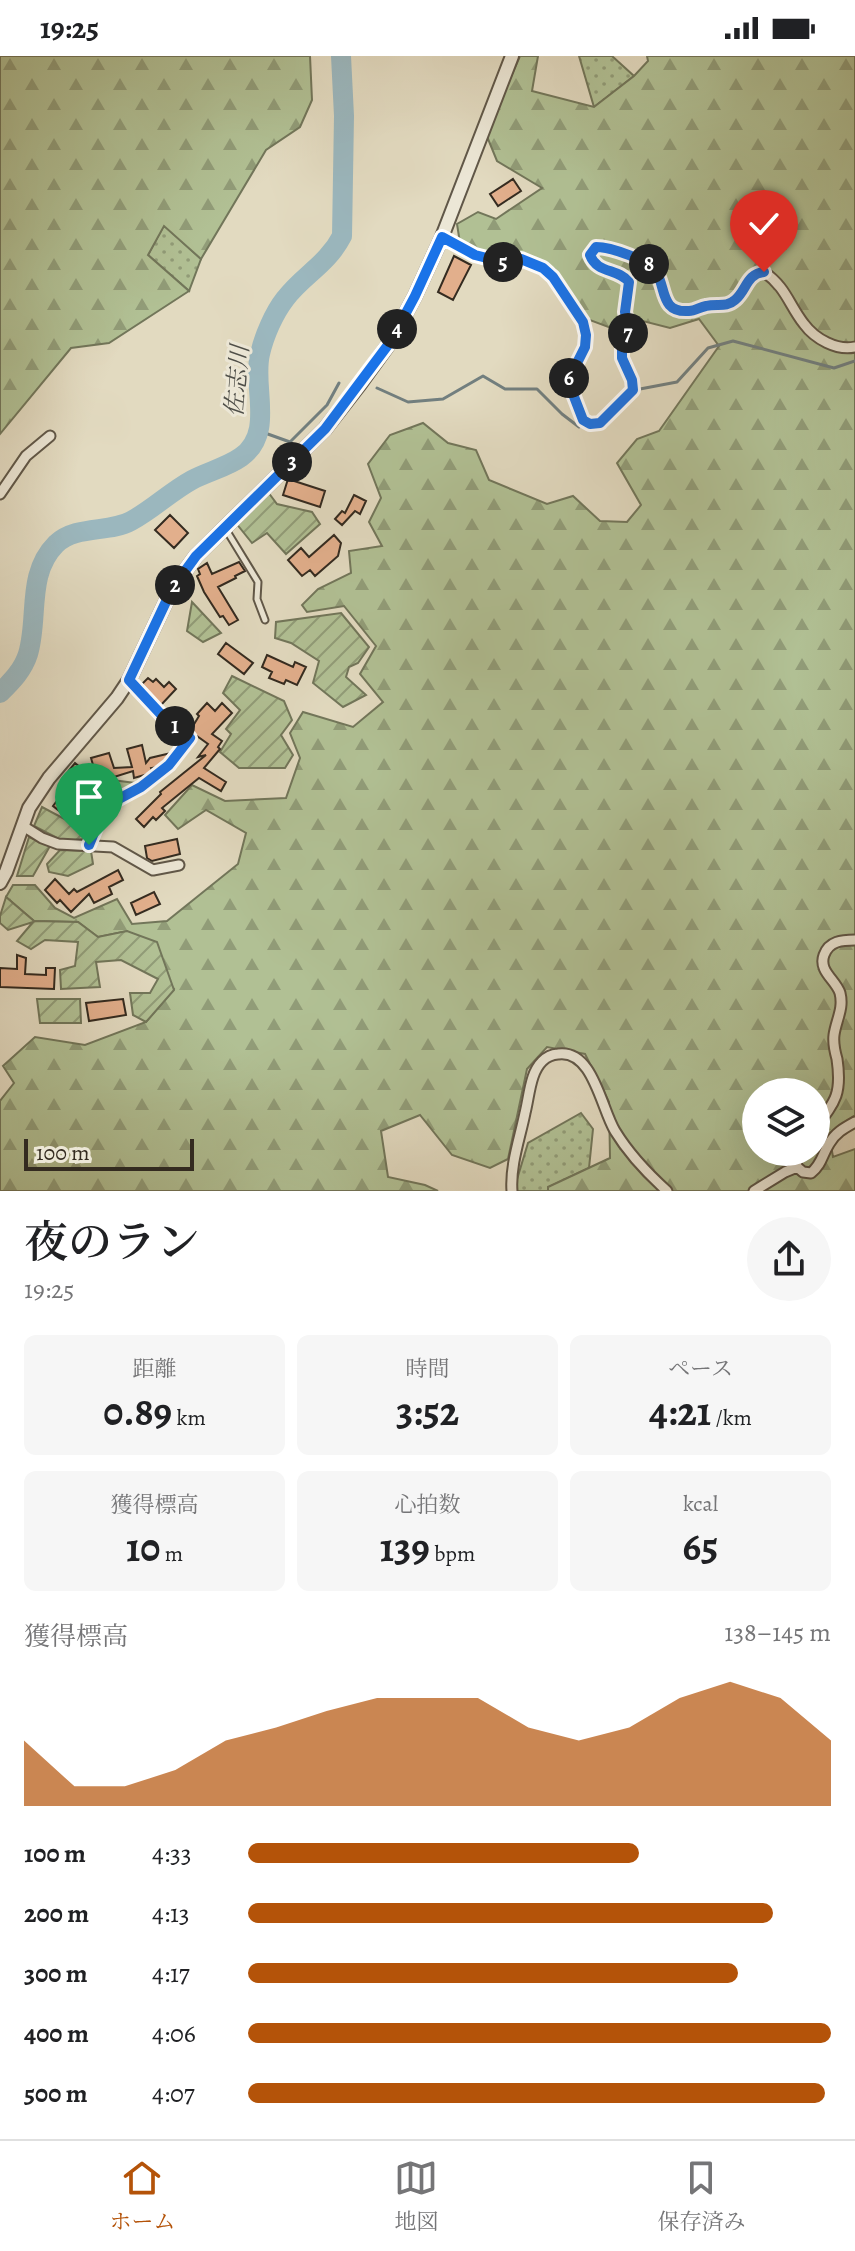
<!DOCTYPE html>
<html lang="ja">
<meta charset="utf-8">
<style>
body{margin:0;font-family:Alegreya,"Noto Serif JP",serif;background:#f6f6f6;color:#202124;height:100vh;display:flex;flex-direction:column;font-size:30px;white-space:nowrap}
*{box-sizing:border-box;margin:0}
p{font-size:26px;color:#757577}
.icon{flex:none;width:44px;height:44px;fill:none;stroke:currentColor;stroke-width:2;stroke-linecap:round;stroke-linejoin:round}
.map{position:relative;height:1135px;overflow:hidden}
.panel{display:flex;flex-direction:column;background:#fff;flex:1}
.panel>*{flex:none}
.controls{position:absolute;left:742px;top:1022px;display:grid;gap:16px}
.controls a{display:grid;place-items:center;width:88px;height:88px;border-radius:50%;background:#fff;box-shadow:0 8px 32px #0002;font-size:40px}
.scale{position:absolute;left:24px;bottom:20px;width:170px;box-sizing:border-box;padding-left:8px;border:4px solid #342b20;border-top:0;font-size:22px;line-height:28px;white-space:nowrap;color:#342b20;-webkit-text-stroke:6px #ece7d6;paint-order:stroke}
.pin{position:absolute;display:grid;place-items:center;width:68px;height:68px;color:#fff;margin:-82px -34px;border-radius:50% 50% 50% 0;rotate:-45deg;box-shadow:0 0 8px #0007}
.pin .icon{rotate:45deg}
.km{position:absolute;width:40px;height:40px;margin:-20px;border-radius:50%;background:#222;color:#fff;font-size:22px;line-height:40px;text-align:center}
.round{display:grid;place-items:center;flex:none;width:84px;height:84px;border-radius:42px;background:#f6f6f6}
.overview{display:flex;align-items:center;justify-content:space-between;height:136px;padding:0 24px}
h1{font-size:44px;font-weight:600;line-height:60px}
.stats{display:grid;grid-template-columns:repeat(3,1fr);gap:12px;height:136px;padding:8px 24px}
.stats div{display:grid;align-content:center;border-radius:12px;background:#f6f6f6;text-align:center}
.stats b{font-size:40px;font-weight:600}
.stats small{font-size:22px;font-weight:400}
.stats p{font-size:22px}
.chart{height:224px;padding:16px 24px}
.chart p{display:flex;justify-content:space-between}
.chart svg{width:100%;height:144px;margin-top:8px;fill:#b45309;opacity:.7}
ul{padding:0 24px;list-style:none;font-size:26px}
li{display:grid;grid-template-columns:128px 96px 1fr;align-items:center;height:60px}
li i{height:20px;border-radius:10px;background:#b45309}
.status{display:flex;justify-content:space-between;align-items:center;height:56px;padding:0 40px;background:#fff;direction:ltr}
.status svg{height:22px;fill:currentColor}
.dock{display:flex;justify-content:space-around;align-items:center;height:112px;border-top:2px solid #e0e0e0;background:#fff;font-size:22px;color:#757577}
.dock a{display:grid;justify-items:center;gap:4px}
.dock .selected{color:#b45309}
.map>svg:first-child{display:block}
</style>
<div class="status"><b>19:25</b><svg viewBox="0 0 49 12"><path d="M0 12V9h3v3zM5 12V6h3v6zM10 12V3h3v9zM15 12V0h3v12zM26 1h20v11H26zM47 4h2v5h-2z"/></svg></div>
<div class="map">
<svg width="855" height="1135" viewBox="0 0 855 1135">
<defs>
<pattern id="grass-dots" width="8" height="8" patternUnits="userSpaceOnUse" patternTransform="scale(2)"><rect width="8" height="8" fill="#b1c094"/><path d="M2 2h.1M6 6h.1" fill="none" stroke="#919c78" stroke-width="1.8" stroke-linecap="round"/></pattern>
<pattern id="forest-firs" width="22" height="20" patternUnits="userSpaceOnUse" patternTransform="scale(2)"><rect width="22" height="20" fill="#b1c094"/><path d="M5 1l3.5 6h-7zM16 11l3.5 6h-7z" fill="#919c78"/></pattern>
<pattern id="garden-furrows" width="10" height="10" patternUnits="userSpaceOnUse" patternTransform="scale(2)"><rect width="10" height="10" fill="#b1c094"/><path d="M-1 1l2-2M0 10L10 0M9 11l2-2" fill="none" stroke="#919c78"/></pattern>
</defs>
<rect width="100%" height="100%" fill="#e2dac0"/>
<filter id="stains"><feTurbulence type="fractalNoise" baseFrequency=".0025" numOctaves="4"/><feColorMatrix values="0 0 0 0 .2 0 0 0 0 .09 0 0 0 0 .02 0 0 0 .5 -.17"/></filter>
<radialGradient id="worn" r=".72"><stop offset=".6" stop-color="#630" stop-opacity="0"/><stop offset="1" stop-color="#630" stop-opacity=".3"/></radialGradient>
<path fill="url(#grass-dots)" stroke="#72765a" stroke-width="2" d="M579 0H612L634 20 594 51Z
M164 169 201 203 189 235 148 199Z
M581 1057 593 1073 589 1112 549 1131 548 1135H517L515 1130 528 1087Z"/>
<path fill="url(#forest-firs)" stroke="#72765a" stroke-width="2" fill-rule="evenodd" d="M0 0H310L312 44 300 71 266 94 201 203 164 170 148 199 189 235 109 287 71 292 0 378Z
M520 0H538L532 35 594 51 634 20 648 5 647 0H855V1059L829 1078 833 1101 855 1093V1135H548V1131L610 1102 609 1046 585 998 547 991 527 1013 508 1103 490 1112 452 1099 420 1059 381 1075 388 1121 425 1129 438 1135H0V1045L14 1027 3 1010 35 981 85 989 146 966 174 933 127 875 98 881 78 866 34 865 6 841 13 829H35L55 852 74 862 117 843 132 868 167 865 238 808 246 777 206 754 178 773 165 759 192 729 225 745 286 742 300 702 290 677 303 656 353 671 383 646 360 618 376 590 344 550 307 556 302 549 318 533 351 517 349 495 382 490 369 466 381 442 368 408 390 379 423 367 448 387 476 394 489 424 547 448 573 440 600 465 627 466 641 449 617 407 637 383 659 375 719 290 699 263 670 272 639 264 619 275 587 263 555 213 522 198 508 204 460 187 457 168 478 156 496 163 542 132 497 105 486 78ZM756 1036H816V1096H756Z"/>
<path fill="url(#garden-furrows)" stroke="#72765a" stroke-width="2" d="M268 436 277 448 312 456 320 468 286 498 267 477 252 487 236 467Z
M192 546 221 577 203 586 187 575Z
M341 557 369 591 358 607 349 611 346 621 366 639 343 651 313 627 319 605 291 587 275 582 276 566Z
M232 620 284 645 292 664 281 679 293 699 285 712H239L220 696 231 678 226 673 240 654 223 637Z
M112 724 135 727C111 744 99 755 87 783L63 785 34 770 42 751 70 766 96 731Z
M29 781 50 790 33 820H17Z
M60 794 91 795 93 808 68 820 49 816 47 808Z
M6 841 34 865 78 866 98 881 127 875 157 886 174 934 146 966 133 959 130 937H150L158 923 121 904 96 906 100 931 61 933 60 914 75 910 78 886 45 884 31 893 17 885 33 866 8 874 0 867V860Z
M37 943H80L81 967H40Z"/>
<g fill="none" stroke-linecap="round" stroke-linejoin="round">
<path stroke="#727f7f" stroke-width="3" d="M377 332 408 346 443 343 483 320 505 333H537L562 358 579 371
M591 373 606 370 640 333 677 326 708 292 733 285 834 312 855 305
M258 377H265L290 386 327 349 339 327"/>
<path stroke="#9bb7be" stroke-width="20" d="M0 637C12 625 23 614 28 598 39 562 26 518 56 488 76 469 109 477 131 465 152 454 170 436 192 424 207 416 227 411 241 401 275 377 252 331 260 298 264 280 274 257 285 243 303 219 327 209 342 180L344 60 341 0"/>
</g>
<path fill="#e2af8c" stroke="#342b20" stroke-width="2" d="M513 123 521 135 498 150 490 138Z
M454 200 471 209 453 244 438 236Z
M288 423 325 435 320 451 283 439Z
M354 439 366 445 360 458 355 455 342 469 335 463 342 455 345 457Z
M170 459 188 477 174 492 155 474Z
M334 479 341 487 338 500 315 520 310 514 302 520 288 504 301 492 309 501Z
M239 506 245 515 235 520 236 522 218 531 238 564 229 569 223 560 220 561 204 536 197 520 200 518 198 513 207 507 212 518Z
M226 587 253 607 244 618 218 598Z
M267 599 293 611 295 606 306 611 297 629 286 624 284 628 269 622 272 616 262 611Z
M148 622 153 626 156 623 164 631 169 626 176 633 161 649 141 629Z
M207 647 215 655 222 647 232 657 212 678 222 685 218 691 220 693 204 712 226 726 221 735 199 722 162 752 165 755 156 764 153 761 144 771 136 763 161 738 160 736 206 699 198 701 208 688 190 675 199 660 197 658Z
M142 689 146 707 150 702 171 697 158 711 151 712 152 716 148 718 134 722 133 715 98 726 91 702 109 697 114 712 132 711 127 693Z
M75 707 96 724 66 760 53 750 69 729 62 723Z
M177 783 180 798 152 805 147 802 145 790Z
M118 814 123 824 109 831 112 838 94 847 89 838 71 856 60 844 57 847 45 834 55 823 69 838 74 833 77 836Z
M154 836 160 848 136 859 131 847Z
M17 899 26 902 25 918 46 919V912H55L54 933 0 931V912L17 913Z
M123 943 126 959 89 965 86 947Z"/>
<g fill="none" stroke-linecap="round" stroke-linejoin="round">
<defs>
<path id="service" d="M225 472 258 526 257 543 265 564
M89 789 98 767 115 745 141 731 169 709 190 682 178 671 169 667 130 625"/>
<path id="minor" d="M442 181 475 199 510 208 521 203 543 212 553 221 583 266 586 279 585 291 568 325 583 364 590 368 600 367 633 334 632 324 622 302V293L629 274 625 256 629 226C618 212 597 218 590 199L596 191C610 191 650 204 657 217 666 234 661 257 689 255 695 255 700 251 706 249 717 247 726 252 735 244 747 234 746 218 764 216 786 231 789 249 804 268 815 283 837 295 855 291
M0 438 26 400 50 380
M23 770 42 782 58 788 113 791 153 814 179 809
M816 1071C836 1045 842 1037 837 1003 835 996 833 987 834 979 836 964 844 953 840 937 836 924 818 915 824 899 829 885 842 884 855 884
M797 1111 796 1102 800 1096
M512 1135C510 1109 520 1082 525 1057 528 1045 529 1033 533 1021 537 1009 545 999 558 998 593 993 601 1052 615 1075 629 1098 647 1117 667 1135
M754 1135 785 1116 797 1111 803 1116 811 1117C822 1108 822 1099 829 1088 835 1077 844 1072 855 1066"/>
<path id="tertiary" d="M0 827 6 816 29 752 49 722 117 642 129 624 172 533 196 500 325 373 360 328 391 285 415 240 442 181 512 0"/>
</defs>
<use href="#service" stroke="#605748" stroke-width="9"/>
<use href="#minor" stroke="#605748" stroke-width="13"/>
<use href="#tertiary" stroke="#605748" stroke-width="16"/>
<use href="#service" stroke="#ece7d6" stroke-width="5"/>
<use href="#minor" stroke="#ece7d6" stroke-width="9"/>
<use href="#tertiary" stroke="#ece7d6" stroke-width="12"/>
</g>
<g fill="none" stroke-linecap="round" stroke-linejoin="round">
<defs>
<path id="route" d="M89 789 98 767 115 745 141 731 169 709 190 682 178 671 169 667 129 624 172 533 196 500 325 373 391 285 415 240 442 181 475 199 510 208 521 203 543 212 553 221 583 266 586 279 585 291 568 325 583 364 590 368 600 367 633 334 632 324 622 302V293L629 274 625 256 629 226C618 212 597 218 590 199L596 191C610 191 650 204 657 217 666 234 661 257 689 255 695 255 700 251 706 250 717 247 726 252 735 244 747 234 746 218 764 216"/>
</defs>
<use href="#route" stroke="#fff" stroke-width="16"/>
<use href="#route" stroke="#1a73e8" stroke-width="10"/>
</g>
<g text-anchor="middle" stroke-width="6" stroke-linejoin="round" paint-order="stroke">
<g font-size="24" font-style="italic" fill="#4e4e48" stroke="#ece7d6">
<text transform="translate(237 325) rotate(-85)" y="8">佐志川</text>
</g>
</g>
<rect width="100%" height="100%" filter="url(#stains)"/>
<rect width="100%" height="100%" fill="url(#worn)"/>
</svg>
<div class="controls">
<a><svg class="icon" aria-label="layers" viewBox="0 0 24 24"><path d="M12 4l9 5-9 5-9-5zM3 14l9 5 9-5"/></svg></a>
</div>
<div class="scale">100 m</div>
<div class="pin" style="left:89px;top:789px;background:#1e9e55"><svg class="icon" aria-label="arrive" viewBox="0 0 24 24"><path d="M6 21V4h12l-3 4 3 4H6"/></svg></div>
<div class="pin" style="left:764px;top:216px;background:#d93025"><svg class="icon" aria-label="check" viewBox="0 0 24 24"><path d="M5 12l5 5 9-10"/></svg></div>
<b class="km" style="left:175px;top:670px">1</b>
<b class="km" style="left:175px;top:529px">2</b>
<b class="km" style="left:292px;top:406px">3</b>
<b class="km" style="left:397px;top:273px">4</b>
<b class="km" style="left:503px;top:206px">5</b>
<b class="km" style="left:569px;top:322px">6</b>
<b class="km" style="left:628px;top:277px">7</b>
<b class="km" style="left:649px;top:208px">8</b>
</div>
<section class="panel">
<div class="overview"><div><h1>夜のラン</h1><p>19:25</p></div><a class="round"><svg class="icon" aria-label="share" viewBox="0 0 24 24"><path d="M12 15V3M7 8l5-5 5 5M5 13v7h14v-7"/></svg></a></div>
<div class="stats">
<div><p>距離</p><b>0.89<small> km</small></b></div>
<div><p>時間</p><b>3:52</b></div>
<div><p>ペース</p><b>4:21<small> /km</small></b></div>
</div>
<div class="stats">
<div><p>獲得標高</p><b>10<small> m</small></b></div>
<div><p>心拍数</p><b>139<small> bpm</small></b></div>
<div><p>kcal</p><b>65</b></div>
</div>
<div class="chart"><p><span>獲得標高</span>138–145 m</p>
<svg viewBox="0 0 160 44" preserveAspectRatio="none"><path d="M0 44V24L10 38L20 38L30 33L40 24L50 20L60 15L70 11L80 11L90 11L100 20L110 24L120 20L130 11L140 6L150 11L160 24V44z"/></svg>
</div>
<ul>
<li><b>100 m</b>4:33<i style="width:67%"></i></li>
<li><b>200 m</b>4:13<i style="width:90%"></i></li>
<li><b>300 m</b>4:17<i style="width:84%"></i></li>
<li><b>400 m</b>4:06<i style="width:100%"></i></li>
<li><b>500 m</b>4:07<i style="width:99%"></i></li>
</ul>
</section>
<nav class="dock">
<a class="selected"><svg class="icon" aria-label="home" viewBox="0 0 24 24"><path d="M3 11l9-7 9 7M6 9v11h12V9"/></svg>ホーム</a>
<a><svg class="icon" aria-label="map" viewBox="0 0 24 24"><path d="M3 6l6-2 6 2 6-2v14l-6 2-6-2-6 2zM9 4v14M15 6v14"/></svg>地図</a>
<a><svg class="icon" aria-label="saved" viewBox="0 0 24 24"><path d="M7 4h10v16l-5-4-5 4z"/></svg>保存済み</a>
</nav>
